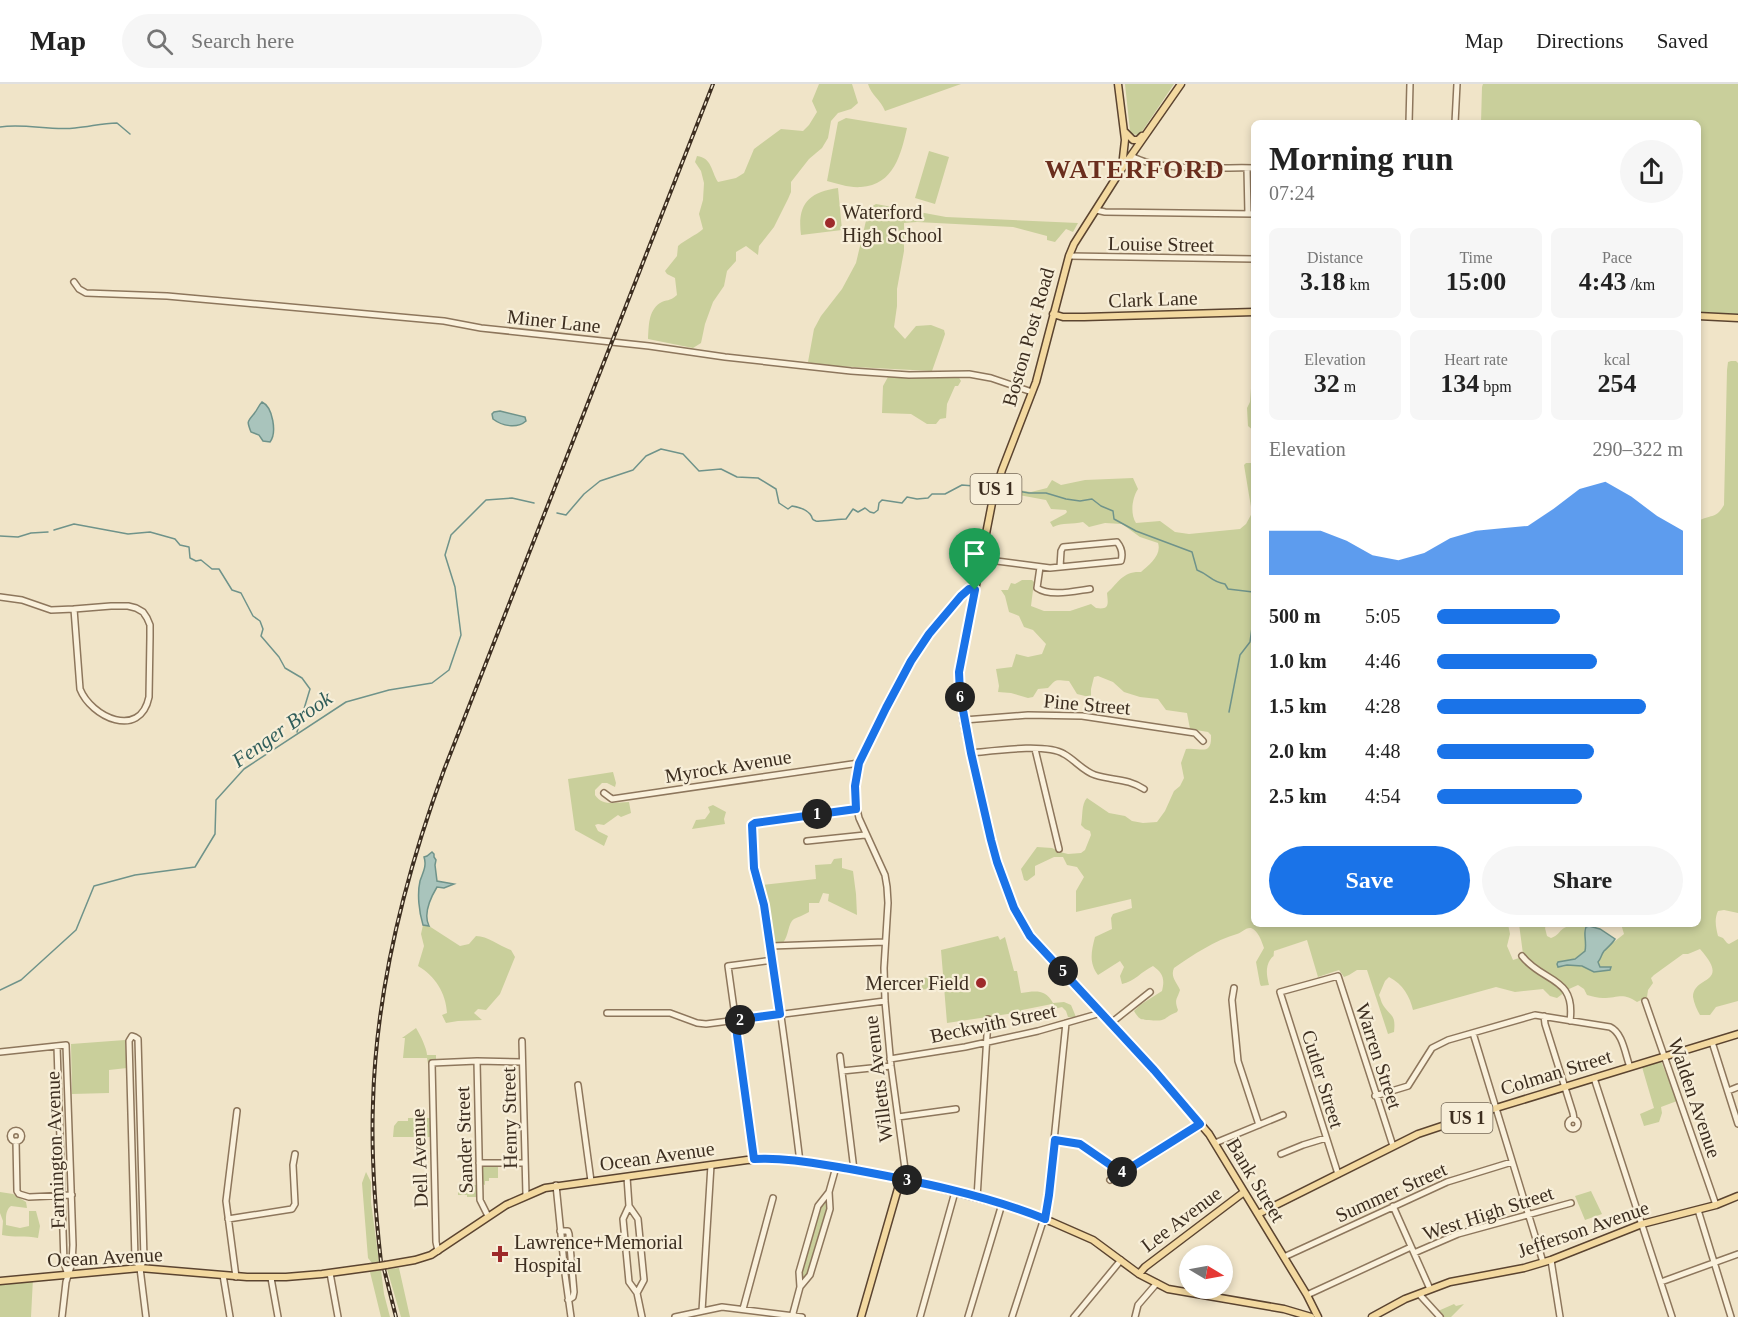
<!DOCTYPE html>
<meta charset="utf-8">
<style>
body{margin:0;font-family:Georgia,serif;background:#f6f6f6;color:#222;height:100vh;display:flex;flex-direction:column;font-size:22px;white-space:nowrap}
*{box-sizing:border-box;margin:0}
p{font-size:20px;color:#767676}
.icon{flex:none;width:33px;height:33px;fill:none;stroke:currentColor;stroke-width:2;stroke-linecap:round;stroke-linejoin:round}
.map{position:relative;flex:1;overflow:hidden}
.sheet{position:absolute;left:1251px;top:36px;width:450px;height:807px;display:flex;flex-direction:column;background:#fff;border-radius:9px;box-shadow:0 3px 9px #0003}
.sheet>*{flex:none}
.needle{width:39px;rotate:100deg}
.controls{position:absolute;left:1179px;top:1161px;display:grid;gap:12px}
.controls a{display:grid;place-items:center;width:54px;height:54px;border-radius:50%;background:#fff;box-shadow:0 3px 9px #0003;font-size:30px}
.pin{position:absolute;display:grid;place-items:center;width:51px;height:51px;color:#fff;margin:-62px -26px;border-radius:50% 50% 50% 0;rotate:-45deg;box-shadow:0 0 6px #0007}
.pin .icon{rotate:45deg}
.km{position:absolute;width:30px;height:30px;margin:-15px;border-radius:50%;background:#222;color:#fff;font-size:16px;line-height:30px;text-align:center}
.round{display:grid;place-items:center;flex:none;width:63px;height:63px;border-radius:32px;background:#f6f6f6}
.overview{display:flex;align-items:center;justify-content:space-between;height:102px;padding:0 18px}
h1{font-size:33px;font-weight:800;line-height:45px}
.figures{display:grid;grid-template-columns:repeat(3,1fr);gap:9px;height:102px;padding:6px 18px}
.figures div{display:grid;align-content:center;border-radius:9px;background:#f6f6f6;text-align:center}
.figures b{font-size:26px;font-weight:800}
.figures small{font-size:16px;font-weight:400}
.figures p{font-size:16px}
.chart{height:168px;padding:12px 18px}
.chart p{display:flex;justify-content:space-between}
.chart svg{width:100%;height:108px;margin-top:6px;fill:#1a73e8;opacity:.7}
.action{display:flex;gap:12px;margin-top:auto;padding:12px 18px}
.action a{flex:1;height:69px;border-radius:36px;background:#1a73e8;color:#fff;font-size:24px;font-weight:800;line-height:69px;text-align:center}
.action a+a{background:#f6f6f6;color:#222}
ul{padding:0 18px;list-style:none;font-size:20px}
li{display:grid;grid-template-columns:96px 72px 1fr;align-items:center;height:45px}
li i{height:15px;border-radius:8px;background:#1a73e8}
header{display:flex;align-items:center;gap:36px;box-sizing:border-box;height:84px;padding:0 30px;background:#fff;border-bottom:2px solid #e0e0e0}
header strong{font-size:28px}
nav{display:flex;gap:33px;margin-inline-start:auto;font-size:21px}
.search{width:420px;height:54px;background:#f6f6f6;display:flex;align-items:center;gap:15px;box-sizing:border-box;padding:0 21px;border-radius:33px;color:#767676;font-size:22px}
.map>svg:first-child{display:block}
</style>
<header>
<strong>Map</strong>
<div class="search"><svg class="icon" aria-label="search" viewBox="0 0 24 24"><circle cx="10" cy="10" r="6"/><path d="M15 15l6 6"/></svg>Search here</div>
<nav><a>Map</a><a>Directions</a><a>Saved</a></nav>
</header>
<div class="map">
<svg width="1738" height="1233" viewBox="0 0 1738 1233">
<rect width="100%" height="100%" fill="#f0e4c8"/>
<path fill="#c9cf9b" d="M819 0H852L858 19 851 25 838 29 831 37 828 54 822 64 809 75 791 98V108L788 115 774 143 759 162 758 171 746 162 736 168V177L727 187 724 202 713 218 705 240 701 259 693 264 648 255C649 242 648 227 660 219 667 215 669 218 677 211L675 194 667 190 665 187 677 172 678 162C686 155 695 152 703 145L699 130 703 116 704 99 701 87 695 78 697 72C712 74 711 87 718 98L736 94 744 89 754 65 781 45 803 47 809 41 817 28 812 17Z
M868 0H961L885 27C881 16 871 11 868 0Z
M1125 0H1174L1141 49 1138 51 1132 50 1130 47Z
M1483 0H1738V231L1698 228V39H1481L1482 3Z
M846 34 907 44C901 70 894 101 861 103 850 104 838 100 827 97L838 38Z
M929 67 949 73 935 120 915 114Z
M838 104 842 146 801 151C797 121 808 108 838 104Z
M876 120 946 133 1078 139 1073 148 1066 145 1055 158 1047 156V152L1013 143 917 138 904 139V167L897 205V222L894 243 905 255 916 242 931 241 944 246 945 250 932 287 816 281 808 278 814 245 821 232 842 205 856 179 869 124Z
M1731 277H1736L1738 279V829L1724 826 1718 827C1714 835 1716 844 1718 852L1723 854 1727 859 1729 860 1738 855V917L1716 923 1710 931H1700C1697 926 1694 919 1693 913 1693 891 1732 901 1700 865L1688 870H1683L1654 891 1651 894 1653 899 1648 906 1647 913 1637 918C1623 908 1618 914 1603 914 1598 914 1592 912 1587 911L1584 905 1578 901 1569 905 1557 914 1550 912 1543 905 1515 908 1496 903 1413 926C1410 913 1403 900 1389 893L1385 897 1379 911C1381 915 1381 918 1383 921 1391 933 1396 930 1394 948L1388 950 1367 886H1357L1349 891 1344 893 1339 886 1318 893 1307 856 1274 867C1273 876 1275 869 1270 876 1265 884 1267 893 1269 901L1261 902 1260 900 1256 878 1264 864C1262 858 1258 846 1251 844 1246 843 1241 849 1237 850 1215 856 1193 871 1174 884 1170 893 1177 899 1180 906 1177 916 1174 915 1178 926L1177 928C1162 934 1168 938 1149 936 1140 936 1139 935 1134 927L1140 921 1162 907C1165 895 1163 889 1153 882 1142 887 1134 898 1122 900L1120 892 1124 883 1120 877 1098 891C1089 879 1091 868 1095 853L1112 845 1111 834 1113 830 1132 824 1131 815 1076 828V807L1084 793 1077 783 1067 781 1063 773H1054L1035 782V791L1027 797 1024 796 1021 785 1037 763 1052 764 1060 768 1068 770 1081 769 1085 766 1091 751 1090 747 1085 745 1081 741C1083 733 1081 720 1087 714L1109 729 1125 732 1132 737 1143 739 1157 738 1165 727 1174 707 1180 702 1184 694 1181 679 1186 665C1200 663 1212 673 1211 651L1208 648 1190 645 1187 629 1166 626 1158 615 1140 613 1124 608 1113 598 1098 592 1094 593 1091 605V612L1089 613 1077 610 1069 597C1055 596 1057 594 1048 604L1038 605 1033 613 1028 614 1011 609 998 608 999 602 996 585 1012 583 1016 570 1028 573 1042 570 1046 560 1033 546 1024 543 1019 532 1009 528 1005 512 1001 506H1008L1011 499 1015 500 1022 496H1032L1034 498 1031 522 1044 527H1070L1091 520 1096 524C1110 526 1108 520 1107 509 1119 498 1123 487 1141 488 1149 481 1162 471 1158 459L1140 453 1122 440 1105 439 1089 443 1083 438C1072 441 1063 438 1053 443L1050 438 1065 430 1067 428 1066 426 1051 425 1046 416 1007 409 1005 408 1006 404 1031 408 1047 404 1052 396 1061 401 1085 396 1133 394 1138 405C1132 414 1130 430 1136 439L1160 437 1175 448 1189 450 1240 445 1246 440 1252 429 1244 381 1246 379H1254V840H1508L1510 850 1507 862 1513 876 1522 873 1523 870 1519 840H1547L1545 844 1547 852 1551 854C1558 852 1559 847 1564 844 1571 840 1579 841 1586 843L1584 845 1587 858 1585 867 1575 875 1561 877 1562 883C1574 879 1584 882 1594 888L1601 886 1606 887 1610 883H1600L1597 878C1600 876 1600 873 1602 870 1606 863 1618 855 1624 850L1621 840H1698V437C1712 430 1716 435 1724 421L1727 286 1728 278Z
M1254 290V347L1248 342 1247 324 1250 318 1252 291Z
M958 292 961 297 958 302H955L947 320 946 334 940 335 936 340H927L911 330 882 329 883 302 888 293Z
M613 688 616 699 615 703 607 699H602L595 706V711C603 723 616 718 629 718L631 729 621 733 618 731 604 741 598 740 595 741 598 747 608 752 604 762 575 746 568 695Z
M713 721 726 728 724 735 725 740 692 745 696 736 705 735 710 728 708 723Z
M842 774V784L853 787 856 810 857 831 828 817 829 810 823 809 819 819H809V828C804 831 798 833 794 835 788 839 789 851 783 859H777L773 857 762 801 816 795 815 781 831 780 834 775Z
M423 841 429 842 460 862 469 860 476 852C488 852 499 862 511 866L515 873 500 910 486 926 478 925 474 929 482 936 458 937 446 939 442 931 447 929C446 909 435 892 418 882L424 862 421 850Z
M998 852 1000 856 1005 853 1014 887H1017L1021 909C1036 907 1045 905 1053 919L1064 918 1071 921 1076 933H1068L1066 927 1062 923 1054 925 1052 920 1022 926 1021 928 947 939 941 866Z
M932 893 934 904 914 907 913 895Z
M416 944C420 950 427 965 427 971H436V975L431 976 428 980 427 974H403L405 954H402Z
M125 956 127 984 109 986V1009L72 1010 71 960Z
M1661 977 1677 1017 1661 1023 1662 1029 1659 1038 1644 1042 1640 1030 1654 1024 1642 983Z
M408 1034H430V1053H393L394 1042 398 1037H408Z
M498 1081V1094H489V1097H485V1101L482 1100 483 1083Z
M366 1088 371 1098V1118L379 1178 372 1179 368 1174 362 1099Z
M476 1101V1113H467V1111H458V1101Z
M1591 1107 1602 1130 1585 1136 1575 1112Z
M0 1108 13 1110 26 1118 27 1124 11 1122C5 1126 6 1135 6 1141L20 1144 29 1142V1127H36L40 1142 38 1154C26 1151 14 1154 2 1151L3 1137 0 1129Z
M826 1116H828L829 1119 810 1187 802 1197 801 1190 819 1129 822 1119Z
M399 1184 410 1233H401L387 1185Z
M381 1186 384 1210 390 1233H381L370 1188Z
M33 1194 31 1233H0V1197Z
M1454 1220 1456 1222 1464 1220 1451 1233H1444L1438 1227Z"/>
<path fill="#a9c4bc" stroke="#6f938a" stroke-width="1.5" d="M262 318C273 323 277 349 270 358L263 357 259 351 251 348C247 338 247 338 253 331 257 327 258 322 262 318Z
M500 327 525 333 526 337C517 345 502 342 493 335L492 330 494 328Z
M432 768 434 770V773L436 776 435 781 437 797 454 800 444 804 437 803C431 813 423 830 429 842L423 841C419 828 417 810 420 797 423 788 427 782 424 773L427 772Z
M1589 842 1600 845 1615 855C1612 860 1608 863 1604 867 1601 871 1601 875 1598 878L1600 883H1611L1610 886 1594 888 1582 882 1567 881 1558 883 1557 880 1558 878 1575 875 1585 867C1587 859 1583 848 1586 843Z"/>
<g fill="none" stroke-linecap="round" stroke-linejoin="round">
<path stroke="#6f938a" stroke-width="1.5" d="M0 43C25 39 50 47 75 44 90 43 101 39 117 39L130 50
M1006 405 1029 409H1046L1066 415 1080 417 1092 415 1101 422 1113 427 1114 435 1136 447 1192 468 1197 486C1210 491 1211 498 1225 500L1228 505 1253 508 1254 510
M557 429 566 431 584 410 600 397 633 386 646 372 661 365 683 370 699 387 721 385 737 393 758 394 776 405 779 419 788 425 792 422C798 423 806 425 810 430 814 435 810 435 816 437 820 438 839 435 846 435L853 425 858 428 865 424 870 428 874 429 878 426 879 419 882 416 902 419 907 413 917 415 928 414 932 410H945L962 401 986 403
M54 446 74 440 128 450 150 448 175 455 180 461 189 463 190 474 196 477 201 476 212 485H219L232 506 241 509 253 532 260 537 263 545 261 552 279 573 285 584 302 594 310 605 297 648
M0 452 18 453 31 449 48 448
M1229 628 1240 571 1250 558 1254 529
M0 906 21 896 76 846 94 802 135 791 195 783 215 750 216 716 244 685 346 618 389 606 432 599 449 586 461 551 455 503 445 471 451 451 486 416 512 414 534 419"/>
<defs>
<path id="minor" d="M1409 39 1410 0
M1455 39 1457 0
M1132 72C1157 88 1223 83 1254 84
M1247 84 1248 130
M1096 126 1105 128 1254 130
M1069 172 1254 175
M74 198 79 205 86 209 167 212 444 237 481 244 649 262 725 273 851 287 909 291 969 290 991 294 1032 308
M981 475 1050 484 1121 477C1123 470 1122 464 1117 458L1063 463 1061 467 1060 483
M1040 483 1037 504C1050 513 1075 507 1090 505
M0 513 22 516 51 526 74 525
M111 522H128L136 524 143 528 147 534 150 541V553L149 613C140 656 91 633 80 605L74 525Z
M964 636 1028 631 1082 632 1195 649 1203 657
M1035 665 1059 765
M971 669C992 667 1046 659 1064 670 1075 676 1083 687 1095 691 1114 697 1127 694 1144 705
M604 709 612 715 859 679
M807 757 865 751
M771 862 885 858
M1522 872C1543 899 1576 892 1570 937
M1234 904 1232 916 1238 977 1259 1041
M1645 917 1716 1121
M607 929H670L697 939 706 940 885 917
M1544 932 1545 940 1573 1029 1574 1035
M1111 939 1150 908
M1473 949 1543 1178
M522 957 526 1111
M1712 958 1738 1040
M57 962 64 1179 68 1191
M0 968 66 961 73 1161 72 1179 66 1198 62 1233
M840 972 854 1086
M890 975 965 963 1038 947 1101 929
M477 977 480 1116 488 1132
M842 987 891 982
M1594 994 1672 1233
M578 1001 591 1097
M1728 1007 1738 1003
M1375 1012 1408 1002 1432 964 1448 956 1535 931 1610 943C1623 949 1625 970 1630 983
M898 1033 956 1025
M1568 1040a5 5 0 1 1 10 0a5 5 0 1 1-10 0Z
M10.5 1052a5.5 5.5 0 1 1 11 0a5.5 5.5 0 1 1-11 0Z
M1055 1056 1080 1060 1122 1089
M16 1057 17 1107 19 1110 29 1113 72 1111
M1215 1059 1283 1031
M1281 1070 1303 1061 1326 1054
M755 1075 728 882 773 876
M800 1078C791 1005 782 932 770 859 764 819 751 782 752 741L755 739 856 725
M479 1079H525
M1338 1090 1280 908 1338 892 1393 1062
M627 1093 629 1122 638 1135 644 1196 637 1209
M901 1094 905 1085 891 982 885 917 884 884 888 819 887 803 885 791 859 734 855 716 856 697 863 668 911 577 929 550 965 508 969 505 975 506
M1110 1096 1200 1040
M556 1101 565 1190 571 1233
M977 1114 988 935
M629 1122 623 1135 629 1198 637 1209 642 1233
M1393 1122 1430 1205
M1698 1126 1731 1233
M228 1135 292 1125 295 1120 293 1081 295 1070
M560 1147H568L569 1150 574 1208 573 1213 568 1216
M438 1167 436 1158 432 979 477 977 522 978
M1414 1169 1458 1150 1571 1119
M1284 1173 1447 1098 1512 1078
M1551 1176 1560 1233
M140 1184 144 1175 138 955 135 953 132 952 129 957 135 1175 140 1184 146 1233
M330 1189 338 1233
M223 1191 230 1233
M236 1193 226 1117 237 1027
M271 1194 278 1233
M1661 1198 1738 1170
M800 1203 810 1191 830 1125 829 1108 836 1083
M1419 1210 1440 1233
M1307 1211 1411 1163
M743 1225 773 1114
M702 1227 711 1081
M675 1233 722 1223 802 1233
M792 1233 800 1203 799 1188 818 1122 829 1108
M920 1233 955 1108
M968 1233 1002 1120
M1012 1233 1047 1125 1066 939
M1074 1233 1121 1176
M1135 1233 1138 1221 1157 1199"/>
<path id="major" d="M1118 0 1125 56 1122 83
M1181 0 1121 86 1074 160 1069 172 1036 298 1002 386 992 419 959 588C958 621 968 656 975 688 988 744 998 803 1030 852L1154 986 1209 1050 1307 1211 1318 1233
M1125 48 1133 56H1138L1142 52
M1053 230 1063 233H1084L1254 228
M1698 232 1738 234
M1258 1130 1418 1050 1496 1024 1738 950
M386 1181 415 1176 431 1171 506 1121 545 1104 747 1076 773 1075 809 1079 901 1094 1008 1122 1052 1138 1093 1156 1139 1190 1168 1205 1284 1225 1311 1233
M1139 1190 1145 1183 1244 1108
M0 1197 140 1184 247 1193H286L322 1190 380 1182
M861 1233 901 1094
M1372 1233 1405 1215 1450 1198 1524 1184 1551 1176 1642 1140 1716 1121 1738 1112"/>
</defs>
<use href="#minor" stroke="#8d765c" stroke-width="8"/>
<use href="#major" stroke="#5b4430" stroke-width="9"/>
<use href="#minor" stroke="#faf1dc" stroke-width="5"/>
<use href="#major" stroke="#f3d9a0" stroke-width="6"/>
<defs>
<path id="rail" d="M381 1178C375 1125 371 1072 373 1019 376 905 405 792 444 686L713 0
M384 1185 396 1233"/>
</defs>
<use href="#rail" stroke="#3d2e20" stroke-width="4"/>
<use href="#rail" stroke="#f7eed8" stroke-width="1.5" stroke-dasharray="4.5" stroke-linecap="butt"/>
<defs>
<path id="major-bridge" d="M380 1182 386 1181"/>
</defs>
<use href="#major-bridge" stroke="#5b4430" stroke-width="9" stroke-linecap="butt"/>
<use href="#major-bridge" stroke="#f3d9a0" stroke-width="6"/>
</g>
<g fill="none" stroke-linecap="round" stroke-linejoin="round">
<defs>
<path id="route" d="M969 505 975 506 959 588 960 610 971 669 991 756 997 778 1014 824 1030 852 1154 986 1200 1040 1122 1089 1080 1060 1055 1056 1049 1111 1045 1135C983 1110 915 1097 850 1085 819 1080 786 1073 754 1075L735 936 780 930 764 821 754 784 752 741 755 739 856 725 855 702 859 679 886 624 911 577 929 550 961 512Z"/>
</defs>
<use href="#route" stroke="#fff" stroke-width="12"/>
<use href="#route" stroke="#1a73e8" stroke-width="8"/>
</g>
<g fill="#9e2a2b" stroke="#f7eed8" stroke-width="2">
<circle cx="830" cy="139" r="6"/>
<circle cx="981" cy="899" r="6"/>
<path d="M497 1161h6v6h6v6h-6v6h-6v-6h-6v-6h6z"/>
</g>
<g text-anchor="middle" stroke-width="4.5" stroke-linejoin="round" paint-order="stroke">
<g fill="#f7eed8" stroke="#756857" stroke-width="1.5">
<rect x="970.5" y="390" width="51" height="30" rx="4.5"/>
<rect x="1441.5" y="1019" width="51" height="30" rx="4.5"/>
</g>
<g font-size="18" font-weight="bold" fill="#3d2e20">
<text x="996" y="411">US 1</text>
<text x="1467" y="1040">US 1</text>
</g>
<g font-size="20" fill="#3d2e20" stroke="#f7eed8" text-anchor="start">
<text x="842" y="135">Waterford<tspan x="842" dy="23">High School</tspan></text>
<text x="969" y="906" text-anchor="end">Mercer Field</text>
<text x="514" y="1165">Lawrence+Memorial<tspan x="514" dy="23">Hospital</tspan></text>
</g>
<g font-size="20" fill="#3d2e20" stroke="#f7eed8">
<text transform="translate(1161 160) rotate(1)" y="7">Louise Street</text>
<text transform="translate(1153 215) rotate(-2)" y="7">Clark Lane</text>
<text transform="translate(554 237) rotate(6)" y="7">Miner Lane</text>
<text transform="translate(1028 253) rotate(-74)" y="7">Boston Post Road</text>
<text transform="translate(1087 620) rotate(5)" y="7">Pine Street</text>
<text transform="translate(728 682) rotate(-9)" y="7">Myrock Avenue</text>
<text transform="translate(993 939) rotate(-12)" y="7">Beckwith Street</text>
<text transform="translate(1379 972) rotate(72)" y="7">Warren Street</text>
<text transform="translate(1556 988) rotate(-17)" y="7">Colman Street</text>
<text transform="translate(878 995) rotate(-97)" y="7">Willetts Avenue</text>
<text transform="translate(1323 995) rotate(73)" y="7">Cutler Street</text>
<text transform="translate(1695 1014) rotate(71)" y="7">Walden Avenue</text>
<text transform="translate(509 1034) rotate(-91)" y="7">Henry Street</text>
<text transform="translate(464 1056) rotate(-92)" y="7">Sander Street</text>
<text transform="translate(55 1066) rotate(-92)" y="7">Farmington Avenue</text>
<text transform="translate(657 1072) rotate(-8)" y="7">Ocean Avenue</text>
<text transform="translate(419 1074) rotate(-92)" y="7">Dell Avenue</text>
<text transform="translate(1256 1096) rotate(59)" y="7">Bank Street</text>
<text transform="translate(1391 1108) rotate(-24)" y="7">Summer Street</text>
<text transform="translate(1488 1129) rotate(-18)" y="7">West High Street</text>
<text transform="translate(1181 1135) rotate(-37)" y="7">Lee Avenue</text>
<text transform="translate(1583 1145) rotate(-19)" y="7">Jefferson Avenue</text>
<text transform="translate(105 1173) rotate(-3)" y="7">Ocean Avenue</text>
</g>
<g font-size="21" font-style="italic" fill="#2f5d5a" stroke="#f7eed8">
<text transform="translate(282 645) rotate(-35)" y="7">Fenger Brook</text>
</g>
<g font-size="26" font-weight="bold" letter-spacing="1.5" fill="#6b2e1e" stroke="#f7eed8">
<text x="1135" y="94">WATERFORD</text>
</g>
</g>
</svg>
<div class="controls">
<a><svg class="needle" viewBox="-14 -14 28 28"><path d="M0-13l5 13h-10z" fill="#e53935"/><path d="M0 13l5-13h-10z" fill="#767676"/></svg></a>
</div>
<div class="pin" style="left:975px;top:506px;background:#1e9e55"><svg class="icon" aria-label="arrive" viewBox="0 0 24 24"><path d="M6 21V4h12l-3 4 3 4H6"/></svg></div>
<b class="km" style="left:817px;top:730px">1</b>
<b class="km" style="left:740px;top:936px">2</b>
<b class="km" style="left:907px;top:1096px">3</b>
<b class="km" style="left:1122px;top:1088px">4</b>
<b class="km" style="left:1063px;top:887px">5</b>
<b class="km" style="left:960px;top:613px">6</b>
<section class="sheet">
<div class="overview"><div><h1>Morning run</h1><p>07:24</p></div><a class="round"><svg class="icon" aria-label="share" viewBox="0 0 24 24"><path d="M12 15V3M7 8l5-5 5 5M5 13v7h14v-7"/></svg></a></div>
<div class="figures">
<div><p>Distance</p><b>3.18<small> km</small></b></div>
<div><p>Time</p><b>15:00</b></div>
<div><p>Pace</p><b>4:43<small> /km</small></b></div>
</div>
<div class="figures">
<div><p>Elevation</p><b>32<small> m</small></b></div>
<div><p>Heart rate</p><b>134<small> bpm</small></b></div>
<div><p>kcal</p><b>254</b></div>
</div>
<div class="chart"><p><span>Elevation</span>290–322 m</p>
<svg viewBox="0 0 160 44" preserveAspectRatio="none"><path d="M0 44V26L10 26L20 26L30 30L40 36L50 38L60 35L70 29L80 26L90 25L100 24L110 17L120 9L130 6L140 12L150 20L160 26V44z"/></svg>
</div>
<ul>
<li><b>500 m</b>5:05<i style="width:50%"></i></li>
<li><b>1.0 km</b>4:46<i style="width:65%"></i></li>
<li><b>1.5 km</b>4:28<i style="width:85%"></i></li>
<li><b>2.0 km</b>4:48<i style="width:64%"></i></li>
<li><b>2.5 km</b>4:54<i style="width:59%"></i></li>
</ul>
<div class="action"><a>Save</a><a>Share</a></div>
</section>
</div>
